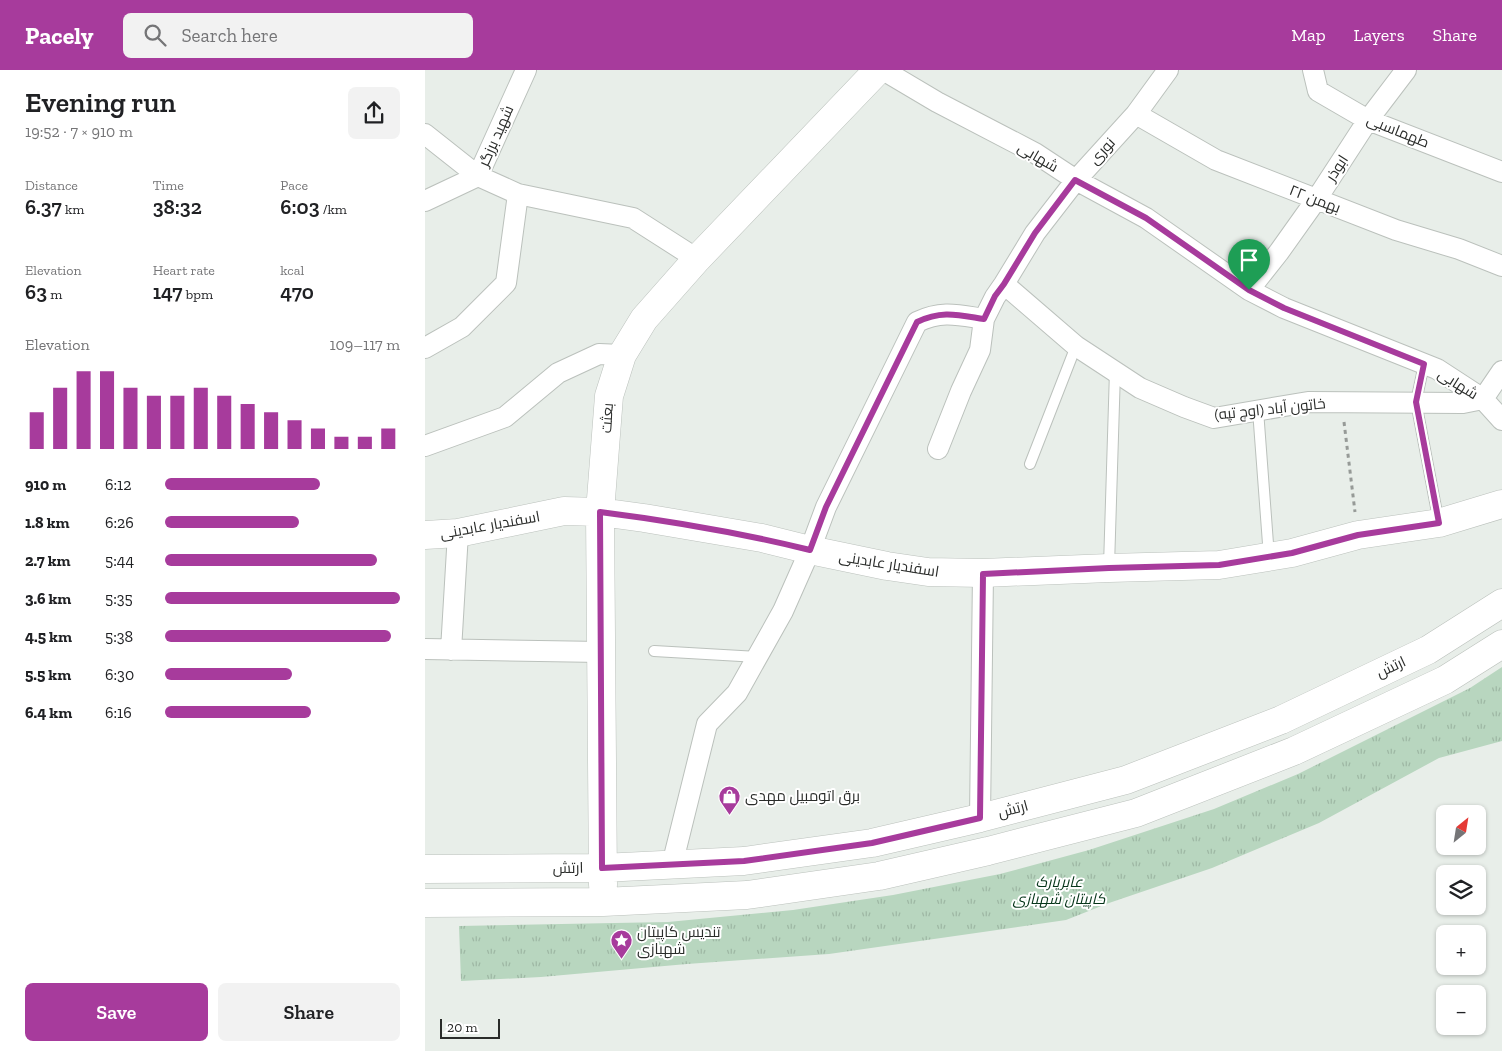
<!DOCTYPE html>
<meta charset="utf-8">
<style>
body{margin:0;font-family:"Zilla Slab",Cairo,serif;background:#f2f2f2;color:#202124;height:100vh;display:flex;flex-direction:column;font-size:19px;white-space:nowrap}
*{box-sizing:border-box;margin:0}
p{font-size:16px;color:#757577}
.icon{flex:none;width:28px;height:28px;fill:none;stroke:currentColor;stroke-width:2;stroke-linecap:round;stroke-linejoin:round}
.map{position:relative;flex:1;overflow:hidden}
.side{display:flex;flex-direction:column;background:#fff;width:425px}
.side>*{flex:none}
.needle{width:32px;rotate:30deg}
.tools{position:absolute;left:1011px;top:735px;display:grid;gap:10px}
.tools a{display:grid;place-items:center;width:50px;height:50px;border-radius:8px;background:#fff;box-shadow:0 1px 4px #0004;font-size:25px}
.scale{position:absolute;left:15px;bottom:12px;width:60px;box-sizing:border-box;padding-left:5px;border:2px solid #2a2c2a;border-top:0;font-size:14px;line-height:18px;white-space:nowrap;color:#2a2c2a;-webkit-text-stroke:4px #fff;paint-order:stroke}
.pin{position:absolute;display:grid;place-items:center;width:42px;height:42px;color:#fff;margin:-51px -21px;border-radius:50% 50% 50% 0;rotate:-45deg;box-shadow:0 0 5px #0007}
.pin .icon{rotate:45deg}
.round{display:grid;place-items:center;flex:none;width:52px;height:52px;border-radius:8px;background:#f2f2f2}
.overview{display:flex;align-items:center;justify-content:space-between;height:85px;padding:0 25px}
h1{font-size:28px;font-weight:600;line-height:38px}
.stats{display:grid;grid-template-columns:repeat(3,1fr);gap:8px;height:85px;padding:5px 25px}
.stats div{display:grid;align-content:center}
.stats b{font-size:21px;font-weight:600}
.stats small{font-size:14px;font-weight:400}
.stats p{font-size:14px}
.chart{height:140px;padding:10px 25px}
.chart p{display:flex;justify-content:space-between}
.chart svg{width:100%;height:90px;margin-top:5px;stroke:#a73b9c;stroke-width:6}
.action{display:flex;gap:10px;margin-top:auto;padding:10px 25px}
.action a{flex:1;height:58px;border-radius:8px;background:#a73b9c;color:#fff;font-size:20px;font-weight:600;line-height:58px;text-align:center}
.action a+a{background:#f2f2f2;color:#202124}
ul{padding:0 25px;list-style:none;font-size:16px}
li{display:grid;grid-template-columns:80px 60px 1fr;align-items:center;height:38px}
li i{height:12px;border-radius:6px;background:#a73b9c}
header{display:flex;align-items:center;gap:30px;box-sizing:border-box;height:70px;padding:0 25px;background:#a73b9c;color:#fff}
header strong{font-size:24px}
nav{display:flex;gap:28px;margin-inline-start:auto;font-size:18px}
.search{width:350px;height:45px;background:#f2f2f2;display:flex;align-items:center;gap:12px;box-sizing:border-box;padding:0 18px;border-radius:8px;color:#757577;font-size:19px}
main{display:flex;flex:1;min-height:0}
.map>svg:first-child{display:block}
</style>
<header>
<strong>Pacely</strong>
<div class="search"><svg class="icon" aria-label="search" viewBox="0 0 24 24"><circle cx="10" cy="10" r="6"/><path d="M15 15l6 6"/></svg>Search here</div>
<nav><a>Map</a><a>Layers</a><a>Share</a></nav>
</header>
<main>
<section class="side">
<div class="overview"><div><h1>Evening run</h1><p>19:52 · 7 × 910 m</p></div><a class="round"><svg class="icon" aria-label="share" viewBox="0 0 24 24"><path d="M12 15V3M7 8l5-5 5 5M5 13v7h14v-7"/></svg></a></div>
<div class="stats">
<div><p>Distance</p><b>6.37<small> km</small></b></div>
<div><p>Time</p><b>38:32</b></div>
<div><p>Pace</p><b>6:03<small> /km</small></b></div>
</div>
<div class="stats">
<div><p>Elevation</p><b>63<small> m</small></b></div>
<div><p>Heart rate</p><b>147<small> bpm</small></b></div>
<div><p>kcal</p><b>470</b></div>
</div>
<div class="chart"><p><span>Elevation</span>109–117 m</p>
<svg viewBox="0 0 160 44" preserveAspectRatio="none"><path d="M5 44V26M15 44V14M25 44V6M35 44V6M45 44V14M55 44V18M65 44V18M75 44V14M85 44V18M95 44V22M105 44V26M115 44V30M125 44V34M135 44V38M145 44V38M155 44V34"/></svg>
</div>
<ul>
<li><b>910 m</b>6:12<i style="width:66%"></i></li>
<li><b>1.8 km</b>6:26<i style="width:57%"></i></li>
<li><b>2.7 km</b>5:44<i style="width:90%"></i></li>
<li><b>3.6 km</b>5:35<i style="width:100%"></i></li>
<li><b>4.5 km</b>5:38<i style="width:96%"></i></li>
<li><b>5.5 km</b>6:30<i style="width:54%"></i></li>
<li><b>6.4 km</b>6:16<i style="width:62%"></i></li>
</ul>
<div class="action"><a>Save</a><a>Share</a></div>
</section>
<div class="map">
<svg width="1077" height="981" viewBox="0 0 1077 981">
<defs>
<pattern id="park-tufts" width="24" height="20" patternUnits="userSpaceOnUse" patternTransform="scale(1.25)"><rect width="24" height="20" fill="#b8d6bf"/><path d="M3 7l-1-3M5 7V3M7 7l1-3M15 17l-1-3M17 17v-4M19 17l1-3" fill="none" stroke="#9eb8a4"/></pattern>
</defs>
<rect width="100%" height="100%" fill="#e8eee9"/>
<path fill="url(#park-tufts)" d="M1077 597V671L1014 688 894 753 787 798 684 833 641 850 404 884 262 894 116 907 36 911 34 856 243 852 368 840 468 825 575 804 664 780 789 739 873 704 1045 618Z"/>
<g fill="none" stroke-linecap="round" stroke-linejoin="round">
<defs>
<path id="lane" d="M999 294 991 332 1014 453
M833 340 844 487
M605 394 651 276
M684 496 690 301
M229 581 333 587"/>
<path id="street" d="M458 0 512 32 610 83 651 110 721 148 824 220 859 238 1012 299 1058 329 1077 350
M888 0 893 21 943 50 1077 102
M711 44 791 90 971 160 1034 179 1077 196
M0 64 53 106 93 124 208 148 272 189
M0 131 53 106 101 0
M579 214 651 276 715 318 759 337 789 348 883 332 1038 333 1058 329 1077 301
M824 220 854 182 891 130 943 50 981 0
M0 278 37 257 81 213 93 124
M0 376 80 347 133 303 174 284 197 285
M513 379 536 321 555 280 559 249 570 227 579 214 610 163 651 110 711 44 743 0
M0 579 176 582
M26 580 33 463
M555 748 558 503
M247 795 282 654 312 623 358 541 385 480 401 437 492 252C517 240 533 245 559 249"/>
<path id="secondary" d="M0 465 33 463 139 441 175 442 219 448 337 468 385 480 462 496 503 502 558 503 684 498 794 495 867 483 933 465 1014 453 1077 434
M0 799 177 798 319 791 447 773 555 748 701 710 856 650 1003 580 1077 533
M178 815 175 442 184 326 197 285 219 249 272 189 453 0
M0 833 178 832 322 825 454 806 563 781 711 743 869 681 1020 610 1077 574"/>
</defs>
<use href="#lane" stroke="#bbc1bc" stroke-width="12"/>
<use href="#street" stroke="#bbc1bc" stroke-width="22"/>
<use href="#secondary" stroke="#bbc1bc" stroke-width="29"/>
<path stroke="#969a97" stroke-width="3" stroke-dasharray="4 4" stroke-linecap="butt" d="M919 352 930 442"/>
<use href="#lane" stroke="#fff" stroke-width="10"/>
<use href="#street" stroke="#fff" stroke-width="20"/>
<use href="#secondary" stroke="#fff" stroke-width="28"/>
</g>
<g fill="none" stroke-linecap="round" stroke-linejoin="round">
<defs>
<path id="route" d="M650 110 721 148 824 220 859 238 999 294 991 332 1014 453 933 465 867 483 794 495 684 498 558 504 555 748 447 773 319 791 177 798 175 442C246 451 316 463 385 480L401 437 492 252C517 240 533 245 559 249L570 226 579 214 610 163Z"/>
</defs>
<use href="#route" stroke="#fff" stroke-width="10"/>
<use href="#route" stroke="#a73b9c" stroke-width="6"/>
</g>
<defs>
<symbol id="shop-pin" viewBox="-11 -11 22 30"><path d="M0 17L-7.5 6A9.5 9.5 0 1 1 7.5 6Z" fill="#a73b9c" stroke="#fff"/><path d="M-5-2.5h2.3a2.7 3.5 0 0 1 5.4 0H5L5.5 6h-11ZM-1.5-2.5h3a1.5 2.3 0 0 0-3 0Z" fill="#fff"/></symbol>
<symbol id="sight-pin" viewBox="-11 -11 22 30"><path d="M0 17L-7.5 6A9.5 9.5 0 1 1 7.5 6Z" fill="#a73b9c" stroke="#fff"/><path d="M0-6L1.8-2.2L6-1.7L2.9 1.2L3.7 5.4L0 3.3L-3.7 5.4L-2.9 1.2L-6-1.7L-1.8-2.2Z" fill="#fff"/></symbol>
</defs>
<g fill-rule="evenodd">
<use href="#shop-pin" x="292" y="714" width="25" height="34"/>
<use href="#sight-pin" x="184" y="858" width="25" height="34"/>
</g>
<g text-anchor="middle" stroke-width="4" stroke-linejoin="round" paint-order="stroke">
<g font-size="15" fill="#2a2c2a" stroke="#fff">
<text transform="translate(973 61) rotate(22)" y="5">طهماسبی</text>
<text transform="translate(71 66) rotate(-66)" y="5">شهید برزگر</text>
<text transform="translate(677 81) rotate(-47)" y="5">نوری</text>
<text transform="translate(613 87) rotate(30)" y="5">شهابی</text>
<text transform="translate(912 98) rotate(-57)" y="5">ابوذر</text>
<text transform="translate(890 129) rotate(21)" y="5">۲۲ بهمن</text>
<text transform="translate(1033 314) rotate(32)" y="5">شهابی</text>
<text transform="translate(845 339) rotate(-6)" y="5">خاتون آباد (اوچ تپه)</text>
<text transform="translate(182 348) rotate(-86)" y="5">بعثت</text>
<text transform="translate(65 455) rotate(-10)" y="5">اسفندیار عابدینی</text>
<text transform="translate(464 494) rotate(9)" y="5">اسفندیار عابدینی</text>
<text transform="translate(966 597) rotate(-25)" y="5">ارتش</text>
<text transform="translate(588 739) rotate(-15)" y="5">ارتش</text>
<text transform="translate(143 798) rotate(-1)" y="5">ارتش</text>
</g>
<g font-size="15" fill="#2a2c2a" stroke="#fff" text-anchor="start">
<text x="320" y="731">برق اتومبیل مهدی</text>
<text x="212" y="867">تندیس کاپیتان<tspan x="212" dy="17">شهبازی</tspan></text>
</g>
<g font-size="15" font-style="italic" fill="#043418" stroke="#fff">
<text x="634" y="817">عابرپارک<tspan x="634" dy="17">کاپیتان شهبازی</tspan></text>
</g>
</g>
</svg>
<div class="tools">
<a><svg class="needle" viewBox="-14 -14 28 28"><path d="M0-13l5 13h-10z" fill="#e53935"/><path d="M0 13l5-13h-10z" fill="#757577"/></svg></a>
<a><svg class="icon" aria-label="layers" viewBox="0 0 24 24"><path d="M12 4l9 5-9 5-9-5zM3 14l9 5 9-5"/></svg></a>
<a>+</a>
<a>−</a>
</div>
<div class="scale">20 m</div>
<div class="pin" style="left:824px;top:220px;background:#1e9e55"><svg class="icon" aria-label="arrive" viewBox="0 0 24 24"><path d="M6 21V4h12l-3 4 3 4H6"/></svg></div>
</div>
</main>
